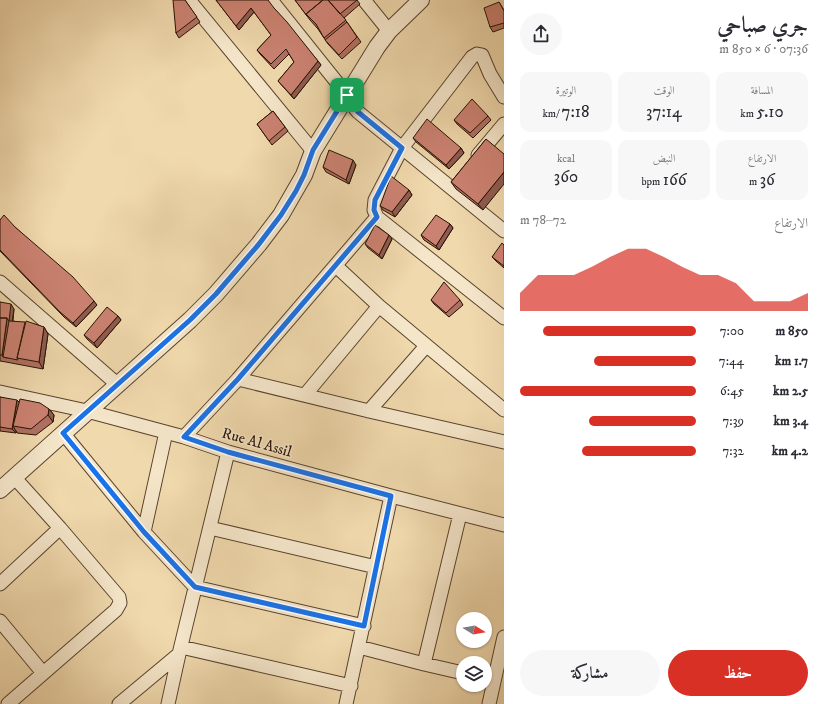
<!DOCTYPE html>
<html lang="ar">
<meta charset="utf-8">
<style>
body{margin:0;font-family:"IM FELL DW Pica",Amiri,serif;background:#f7f7f7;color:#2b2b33;direction:rtl;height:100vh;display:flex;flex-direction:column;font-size:15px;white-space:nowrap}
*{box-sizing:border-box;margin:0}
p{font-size:13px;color:#7c7c81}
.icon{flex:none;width:22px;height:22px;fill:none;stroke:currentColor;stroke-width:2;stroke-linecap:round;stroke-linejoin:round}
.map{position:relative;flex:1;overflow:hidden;direction:ltr}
.sheet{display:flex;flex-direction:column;background:#fff;width:320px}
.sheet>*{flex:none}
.needle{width:26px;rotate:101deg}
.controls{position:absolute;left:456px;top:612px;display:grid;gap:8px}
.controls a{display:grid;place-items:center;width:36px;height:36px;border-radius:50%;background:#fff;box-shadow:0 1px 3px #0004;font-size:20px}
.pin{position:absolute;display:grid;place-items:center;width:34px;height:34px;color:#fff;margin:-17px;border-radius:8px;box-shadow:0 2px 6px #0006}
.round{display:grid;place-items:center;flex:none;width:42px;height:42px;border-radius:21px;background:#f7f7f7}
.headline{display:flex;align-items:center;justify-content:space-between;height:68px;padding:0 16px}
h1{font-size:22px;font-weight:600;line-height:30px}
.figures{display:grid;grid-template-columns:repeat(3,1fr);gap:6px;height:68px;padding:4px 16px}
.figures div{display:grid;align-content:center;border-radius:10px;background:#f7f7f7;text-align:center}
.figures b{font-size:17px;font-weight:600}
.figures small{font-size:11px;font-weight:400}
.figures p{font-size:11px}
.chart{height:112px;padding:8px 16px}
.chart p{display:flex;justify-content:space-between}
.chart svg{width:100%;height:72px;margin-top:4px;fill:#d93025;opacity:.7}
.action{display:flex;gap:8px;margin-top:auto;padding:8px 16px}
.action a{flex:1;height:46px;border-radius:24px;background:#d93025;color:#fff;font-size:16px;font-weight:600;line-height:46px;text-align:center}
.action a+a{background:#f7f7f7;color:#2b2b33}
ul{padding:0 16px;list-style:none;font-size:13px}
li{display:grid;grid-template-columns:64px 48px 1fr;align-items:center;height:30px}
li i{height:10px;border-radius:5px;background:#d93025}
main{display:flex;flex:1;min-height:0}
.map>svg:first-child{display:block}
</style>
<main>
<section class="sheet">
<div class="headline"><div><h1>جري صباحي</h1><p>07:36 · 6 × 850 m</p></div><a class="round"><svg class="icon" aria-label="share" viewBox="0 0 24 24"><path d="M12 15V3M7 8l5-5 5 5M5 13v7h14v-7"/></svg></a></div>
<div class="figures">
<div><p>المسافة</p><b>5.10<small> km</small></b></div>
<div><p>الوقت</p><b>37:14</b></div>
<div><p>الوتيرة</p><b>7:18<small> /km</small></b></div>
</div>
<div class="figures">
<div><p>الارتفاع</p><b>36<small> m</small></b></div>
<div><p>النبض</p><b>166<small> bpm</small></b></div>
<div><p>kcal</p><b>360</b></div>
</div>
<div class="chart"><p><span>الارتفاع</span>72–78 m</p>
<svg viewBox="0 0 160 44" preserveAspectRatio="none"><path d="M0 44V33L10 22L20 22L30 22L40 17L50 11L60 6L70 6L80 11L90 17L100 22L110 22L120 27L130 38L140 38L150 38L160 33V44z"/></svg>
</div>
<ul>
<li><b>850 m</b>7:00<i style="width:87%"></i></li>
<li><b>1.7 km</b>7:44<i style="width:58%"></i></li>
<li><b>2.5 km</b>6:45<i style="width:100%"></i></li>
<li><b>3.4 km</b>7:39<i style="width:61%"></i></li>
<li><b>4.2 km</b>7:32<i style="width:65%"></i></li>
</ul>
<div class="action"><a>حفظ</a><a>مشاركة</a></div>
</section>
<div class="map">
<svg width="504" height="704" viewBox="0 0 504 704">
<rect width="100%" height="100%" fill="#f0d9ad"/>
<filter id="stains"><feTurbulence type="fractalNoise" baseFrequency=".005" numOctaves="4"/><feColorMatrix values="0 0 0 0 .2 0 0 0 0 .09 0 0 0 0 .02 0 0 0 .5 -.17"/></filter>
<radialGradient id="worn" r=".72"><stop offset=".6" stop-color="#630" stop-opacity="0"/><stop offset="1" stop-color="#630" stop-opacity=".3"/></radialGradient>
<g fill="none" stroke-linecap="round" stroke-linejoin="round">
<defs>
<path id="minor" d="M189 0 313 151
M271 0 347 95 354 107 358 112 504 231
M364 0 389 31
M504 97 490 74 482 55 477 54 472 57 402 148 375 200 374 210 377 217 504 318
M478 155 504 124
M336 266 379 306 504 410
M0 282 117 384
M238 379 369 411 504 442
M0 392 87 411 184 437 228 452 391 496 504 525
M305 395 379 306
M369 411 426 346
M63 433 144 532 195 587 364 626
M184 437 238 379 377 217
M210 528 376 567
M144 532 166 432
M0 584 60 528
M0 621 43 673
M181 647 351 686
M359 647 424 664 463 673
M424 664 460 514
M8 704 116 610 120 603 119 597 60 528 14 477
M119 704 179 654
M168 704 179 654 228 452
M346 704 391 496
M489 704 504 637"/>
<path id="tertiary" d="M0 490 190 320 216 294 259 244 281 215 304 175 313 151 377 47 389 31 421 0"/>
</defs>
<use href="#minor" stroke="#58432d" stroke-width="15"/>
<use href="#tertiary" stroke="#58432d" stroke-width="18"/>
<use href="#minor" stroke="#f5e6ca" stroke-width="13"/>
<use href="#tertiary" stroke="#f5e6ca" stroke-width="16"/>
</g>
<path fill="#af7062" stroke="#261102" d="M185 0 200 22 179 38 176 33Z
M216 0 274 8 318 61 321 65 294 99 278 81 294 62 289 54 274 69 260 54 257 50 271 35 254 12 239 30Z
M295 0H357L360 4 344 18 361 42 342 59 328 44 318 29 310 20Z
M499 2 504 10V28L493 32 490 27Z
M273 111 288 131 272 145 257 124Z
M488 116 491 120 473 138 457 124 454 120Z
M413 138 461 148 464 153 449 169 416 142Z
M486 139 483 210 456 189 451 182Z
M356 165 349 184 326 172 323 167Z
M409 190 412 195 395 217 383 210 380 206Z
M0 220 15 227 97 305 76 327 64 317 0 251Z
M450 224 453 228 439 250 424 240 421 235Z
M392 239 382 259 368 248 365 244Z
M504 245V268L496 261 492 257Z
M431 300H460L463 305 449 317 434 304Z
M0 302 14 309 13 321 44 327 48 334 43 369 6 362 0 361Z
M118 316 121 320 97 348 87 339 84 335Z
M0 397 19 402 49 409 54 415 53 422 36 435 17 433 16 431V433L0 431Z"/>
<path fill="#8f5b50" stroke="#261102" d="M251 8 254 12 239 30 236 26Z
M318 61 321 65 294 99 291 95Z
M461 148 464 153 449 169 446 165Z
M353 160 356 165 349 184 346 180Z
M504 172V184L483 210 478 204Z
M409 190 412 195 395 217 392 212Z
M450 224 453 228 439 250 436 246Z
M389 235 392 239 382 259 379 255Z
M94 301 97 305 76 327 73 323Z
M11 304 14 309 7 358 3 357 2 355 7 318Z
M118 316 121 320 97 348 94 343Z
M44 327 48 334 43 369 39 362Z
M17 400 21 404 13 426Z
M49 409 54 415 53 422 48 415Z
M13 426 16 431V433L12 429Z"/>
<path fill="#cc8272" stroke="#261102" d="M173 0H185L197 17 176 33Z
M216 0H268L274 8 287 22 318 61 291 95 278 81 294 62 286 49 271 64 257 50 271 35 251 8 236 26Z
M295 0H323L306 14 307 16Z
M323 0H328L346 20 324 38 316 24 306 14Z
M328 0H357L340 14Z
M499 2 504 11V23L490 27 484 8Z
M347 22 357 37 339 55 325 40Z
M472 99 488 116 470 133 454 120Z
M273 111 285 127 269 141 257 124Z
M427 119 461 148 446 165 413 138Z
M486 139 504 154V172L478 204 451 182Z
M329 150 353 160 346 180 323 167Z
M391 176 409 190 392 212 380 206Z
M4 215 15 227 73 277 94 301 73 323 60 312 0 250V220Z
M436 215 450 224 436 246 421 235Z
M375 225 389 235 379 255 365 244Z
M502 243 504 245V266L492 257Z
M444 282 460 300 446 313 431 300Z
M0 302 11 304 9 321 7 318H0Z
M107 307 118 316 94 343 84 335Z
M0 318H7L2 355H0Z
M9 321 25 322 17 358 18 360 3 357Z
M26 321 44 327 39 362 17 358Z
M0 397 17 400 12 429 0 427Z
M20 399 40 403 49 409 48 415 31 429 13 426Z"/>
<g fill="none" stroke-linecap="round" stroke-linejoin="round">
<defs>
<path id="route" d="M347 95 354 107 358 112 402 148 375 200 374 210 377 217 238 379 184 437 228 452 391 496 364 626 195 587 144 532 63 433 190 320 216 294 259 244 281 215 296 191 304 175 313 150Z"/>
</defs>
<use href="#route" stroke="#fff" stroke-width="8"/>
<use href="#route" stroke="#1a73e8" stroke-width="5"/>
</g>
<g text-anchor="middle" stroke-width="3" stroke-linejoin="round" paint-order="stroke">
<g font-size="15" fill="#261102" stroke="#f5e6ca">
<text transform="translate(257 442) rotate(16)" y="5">Rue Al Assil</text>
</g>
</g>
<rect width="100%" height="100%" filter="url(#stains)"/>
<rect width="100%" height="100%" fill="url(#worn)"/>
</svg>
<div class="controls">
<a><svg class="needle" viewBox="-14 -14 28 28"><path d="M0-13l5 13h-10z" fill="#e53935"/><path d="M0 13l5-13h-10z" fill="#7c7c81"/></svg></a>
<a><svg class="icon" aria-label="layers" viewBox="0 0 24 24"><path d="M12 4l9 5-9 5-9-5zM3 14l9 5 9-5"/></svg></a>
</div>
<div class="pin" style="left:347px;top:95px;background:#1e9e55"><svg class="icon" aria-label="arrive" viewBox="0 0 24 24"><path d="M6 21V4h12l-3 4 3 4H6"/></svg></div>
</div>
</main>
